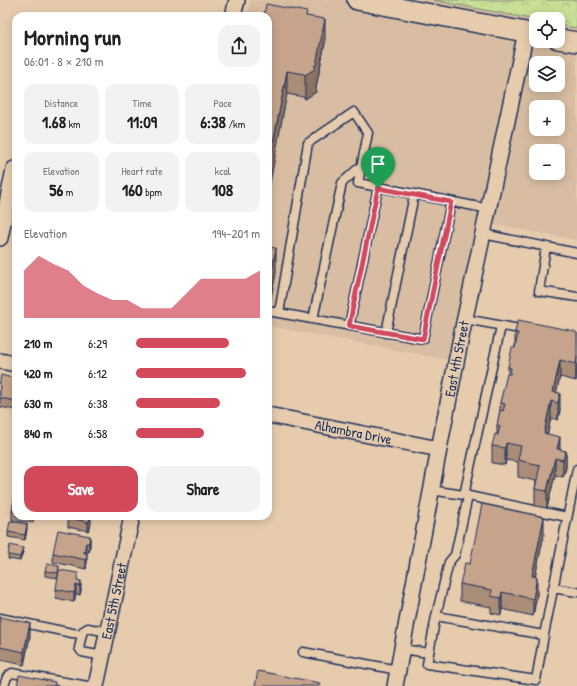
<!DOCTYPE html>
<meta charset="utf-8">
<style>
body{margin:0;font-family:"Patrick Hand",sans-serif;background:#f2f2f2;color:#202124;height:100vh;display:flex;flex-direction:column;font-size:15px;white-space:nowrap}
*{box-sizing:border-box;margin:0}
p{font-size:13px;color:#757577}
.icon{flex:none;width:22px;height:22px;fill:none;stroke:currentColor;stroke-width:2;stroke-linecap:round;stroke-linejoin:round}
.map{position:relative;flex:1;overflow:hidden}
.side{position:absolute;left:12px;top:12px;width:260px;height:508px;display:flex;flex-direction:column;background:#fff;border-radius:12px;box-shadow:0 2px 10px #0003}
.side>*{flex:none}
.controls{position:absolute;left:529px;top:12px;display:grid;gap:8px}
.controls a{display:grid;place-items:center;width:36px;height:36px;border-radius:8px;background:#fff;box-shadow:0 2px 10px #0003;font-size:20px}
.pin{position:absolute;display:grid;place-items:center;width:34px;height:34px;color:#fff;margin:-41px -17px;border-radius:50% 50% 50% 0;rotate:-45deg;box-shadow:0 0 4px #0007}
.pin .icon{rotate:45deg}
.round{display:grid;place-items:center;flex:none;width:42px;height:42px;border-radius:12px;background:#f2f2f2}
.headline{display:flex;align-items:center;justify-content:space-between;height:68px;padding:0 12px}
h1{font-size:22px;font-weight:700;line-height:30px}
.metrics{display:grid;grid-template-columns:repeat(3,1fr);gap:6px;height:68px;padding:4px 12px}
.metrics div{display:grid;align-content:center;border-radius:10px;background:#f2f2f2;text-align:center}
.metrics b{font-size:17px;font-weight:700}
.metrics small{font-size:11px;font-weight:400}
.metrics p{font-size:11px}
.chart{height:112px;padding:8px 12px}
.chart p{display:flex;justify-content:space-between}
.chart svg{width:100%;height:72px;margin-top:4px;fill:#d1495b;opacity:.7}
.action{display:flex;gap:8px;margin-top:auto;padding:8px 12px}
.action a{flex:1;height:46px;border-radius:12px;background:#d1495b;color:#fff;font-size:16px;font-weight:700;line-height:46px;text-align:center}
.action a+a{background:#f2f2f2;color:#202124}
ul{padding:0 12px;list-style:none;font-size:13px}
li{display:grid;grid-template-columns:64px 48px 1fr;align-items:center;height:30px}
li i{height:10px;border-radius:5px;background:#d1495b}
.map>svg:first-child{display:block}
</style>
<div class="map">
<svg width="577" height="686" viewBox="0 0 577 686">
<defs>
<pattern id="forest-crowns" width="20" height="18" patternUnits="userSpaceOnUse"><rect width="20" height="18" fill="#c8df95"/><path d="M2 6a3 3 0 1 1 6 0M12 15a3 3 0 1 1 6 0" fill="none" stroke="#abc083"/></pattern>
</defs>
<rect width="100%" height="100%" fill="#e6ccad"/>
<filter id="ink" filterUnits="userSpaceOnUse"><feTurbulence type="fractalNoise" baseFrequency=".025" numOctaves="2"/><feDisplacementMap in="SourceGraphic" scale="8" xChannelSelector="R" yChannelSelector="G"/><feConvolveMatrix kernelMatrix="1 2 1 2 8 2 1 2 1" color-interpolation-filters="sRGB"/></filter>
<g filter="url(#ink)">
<path fill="#d8bda2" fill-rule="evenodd" d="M250 0H577V240L480 222 449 360 268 326V16H247ZM536 19H558V41H536ZM536 63H558V85H536ZM536 107H558V129H536ZM536 151H558V173H536Z"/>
<path fill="url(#forest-crowns)" stroke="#72877a" d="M433 0H577V28L558 25V19H536V20Z"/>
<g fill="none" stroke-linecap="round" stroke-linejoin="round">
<defs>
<path id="service" d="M451 202 423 339 279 313 308 143 354 112 368 133 358 183 489 209
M483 234 577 253
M546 247 539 291 577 297
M268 311 279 313
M313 319 342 183 362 165
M465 319 525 330
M349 326 378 188
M501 326 464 495 567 517
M386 333 414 195
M431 490 464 495
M468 496 455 555 449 562 436 616 544 635 577 469
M553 588 577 592
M436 616 427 664 536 680 544 635
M0 618 72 633 82 634 83 631 88 628 107 632
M82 634 79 648 82 652 102 656
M402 649 429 653
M303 652 398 670
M4 686 7 677 12 673 88 686"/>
<g id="minor">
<path d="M233 16 237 0"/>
<path d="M0 238 14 169"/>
<path d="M0 361 16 364"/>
<path id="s1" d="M268 415 439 449"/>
<path id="s2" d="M96 686 132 516"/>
<path id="s3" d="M395 686 439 449 462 332 526 32"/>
</g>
<path id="tertiary" d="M357 0 536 34
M558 39 577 42"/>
</defs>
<use href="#service" stroke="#1b2f5e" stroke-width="11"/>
<use href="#minor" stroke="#1b2f5e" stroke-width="18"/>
<use href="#tertiary" stroke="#1b2f5e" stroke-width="22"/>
<use href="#service" stroke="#e6ccad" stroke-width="8"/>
<use href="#minor" stroke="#e6ccad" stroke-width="15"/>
<use href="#tertiary" stroke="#e6ccad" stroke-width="19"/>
</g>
<path fill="#aa8d78" stroke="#1b2f5e" d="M268 16H307L325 43 316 87V92L305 99 304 97 287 94Z
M268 247 276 272 270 302H268Z
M515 332 577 333 576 381 560 377 556 392 560 410 558 420 551 418 547 434 560 450 566 451V468L563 477 555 475 547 508 535 506V489L536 481 518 477V462L506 460 505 465 492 463V446L497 434V426L500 410V403L508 374V367L515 348Z
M16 379V410L0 407V381Z
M16 493V516H34L33 523 12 520V511Z
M68 516 91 523 89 530 88 531 68 527Z
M27 529 25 540 8 537V532Z
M544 534 535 577 537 594 533 616 502 609 501 615 491 613V607L460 601V584Z
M90 536V545L89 552H86V553L87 562 86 569 53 562V553Z
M23 552 20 561 8 559V555Z
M59 566 58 578 45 576V571Z
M78 580 81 590 80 595 76 594 74 602 56 598V589Z
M0 617 30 636 24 665 0 660Z"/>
<path fill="#8b7362" stroke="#1b2f5e" d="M325 19V43L316 87V92L305 99V75L314 66Z
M287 71V94L268 193V169Z
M276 248V272L270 302V279Z
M577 357V374L576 381V364Z
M560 360V377L554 402 553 392Z
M560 393V410L558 420V403Z
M551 401V418L544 450V433Z
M560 437V454L557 449Z
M506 443V460L505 465V448Z
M566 451V468L563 477V460Z
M555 458V475L547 508V491Z
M91 516V523L89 530 88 531V522Z
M544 517V534L532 593V576Z
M27 524V529L25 540V535Z
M90 536V545L89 552V543Z
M86 543V552L84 560V553Z
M23 548V552L20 561V557Z
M87 553V562L86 569V560Z
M537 577V594L533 616V599Z
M81 581V590L80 595V586Z
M76 585V594L74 602V593Z
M502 592V609L501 615V598Z
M30 623V636L24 665V652Z"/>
<path fill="#c6a48c" stroke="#1b2f5e" d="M266 4 307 12 306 16 325 19 316 65 314 66 316 68 305 75 304 74 287 71 268 169V16H264Z
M268 247 276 248 270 279 268 278Z
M518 320 574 331 577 333V357L576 364 560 360 553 392 560 393 558 403 551 401 544 433 560 437 557 449 566 451 563 460 555 458 547 491 535 489 540 465 518 460 521 446 506 443 505 448 492 446 495 434 498 435 500 426H497L500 410 503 411 505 404 500 403 507 374H510L511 368 508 367 512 348H515L518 333 515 332Z
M1 375 16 379V401L0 398V381Z
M15 493H16V512L12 511Z
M482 504 544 517 532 576 537 577 533 599 502 592 501 598 491 596 492 590 460 584 465 563 470 564Z
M68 516H90L89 521 88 522 68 518Z
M10 521 27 524 25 535 8 532Z
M58 530 90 536 89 543H86L84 553H87L86 560 53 553Z
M10 545 23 548 20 557 8 555Z
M47 564 59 566 58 573 45 571Z
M59 570 78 573 77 580 81 581 80 586 76 585 74 593 56 589Z
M0 617 30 623 24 652 0 647Z
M258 671 320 683 319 686H255Z
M19 675 55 682 54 686H17Z"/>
</g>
<g fill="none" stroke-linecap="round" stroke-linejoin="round" filter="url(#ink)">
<defs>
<path id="route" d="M378 188 451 202 423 339 349 326Z"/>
</defs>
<use href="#route" stroke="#fff" stroke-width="8"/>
<use href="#route" stroke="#d1495b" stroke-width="5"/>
</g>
<g text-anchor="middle" stroke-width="3" stroke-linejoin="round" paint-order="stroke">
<g font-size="14" fill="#1b2f5e" stroke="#e6ccad">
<text dy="5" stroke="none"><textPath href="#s3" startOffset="333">East 4th Street</textPath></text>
<text dy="5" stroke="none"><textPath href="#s1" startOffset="87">Alhambra Drive</textPath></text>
<text dy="5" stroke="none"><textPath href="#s2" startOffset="87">East 5th Street</textPath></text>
</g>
</g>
</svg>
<div class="controls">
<a><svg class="icon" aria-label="locate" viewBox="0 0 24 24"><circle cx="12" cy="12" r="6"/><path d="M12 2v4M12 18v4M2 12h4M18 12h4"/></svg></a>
<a><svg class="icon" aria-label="layers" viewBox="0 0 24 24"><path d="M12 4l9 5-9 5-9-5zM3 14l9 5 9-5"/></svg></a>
<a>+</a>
<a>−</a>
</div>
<div class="pin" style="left:378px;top:188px;background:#1e9e55"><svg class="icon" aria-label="arrive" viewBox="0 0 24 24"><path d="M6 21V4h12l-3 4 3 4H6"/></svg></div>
<section class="side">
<div class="headline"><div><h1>Morning run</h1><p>06:01 · 8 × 210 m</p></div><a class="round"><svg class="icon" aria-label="share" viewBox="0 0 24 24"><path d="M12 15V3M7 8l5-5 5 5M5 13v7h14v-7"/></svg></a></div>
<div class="metrics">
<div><p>Distance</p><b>1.68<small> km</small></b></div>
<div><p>Time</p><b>11:09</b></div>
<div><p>Pace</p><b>6:38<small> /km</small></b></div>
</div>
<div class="metrics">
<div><p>Elevation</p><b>56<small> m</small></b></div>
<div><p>Heart rate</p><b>160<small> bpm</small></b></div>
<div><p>kcal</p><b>108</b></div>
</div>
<div class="chart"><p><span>Elevation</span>194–201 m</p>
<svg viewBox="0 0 160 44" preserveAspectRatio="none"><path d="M0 44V15L10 6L20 11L30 15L40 24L50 29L60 33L70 33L80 38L90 38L100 38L110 29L120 20L130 20L140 20L150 20L160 15V44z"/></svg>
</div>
<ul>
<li><b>210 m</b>6:29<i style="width:75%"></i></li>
<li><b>420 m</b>6:12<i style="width:89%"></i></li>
<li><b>630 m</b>6:38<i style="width:68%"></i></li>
<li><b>840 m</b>6:58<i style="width:55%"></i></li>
</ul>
<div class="action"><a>Save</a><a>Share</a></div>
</section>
</div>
